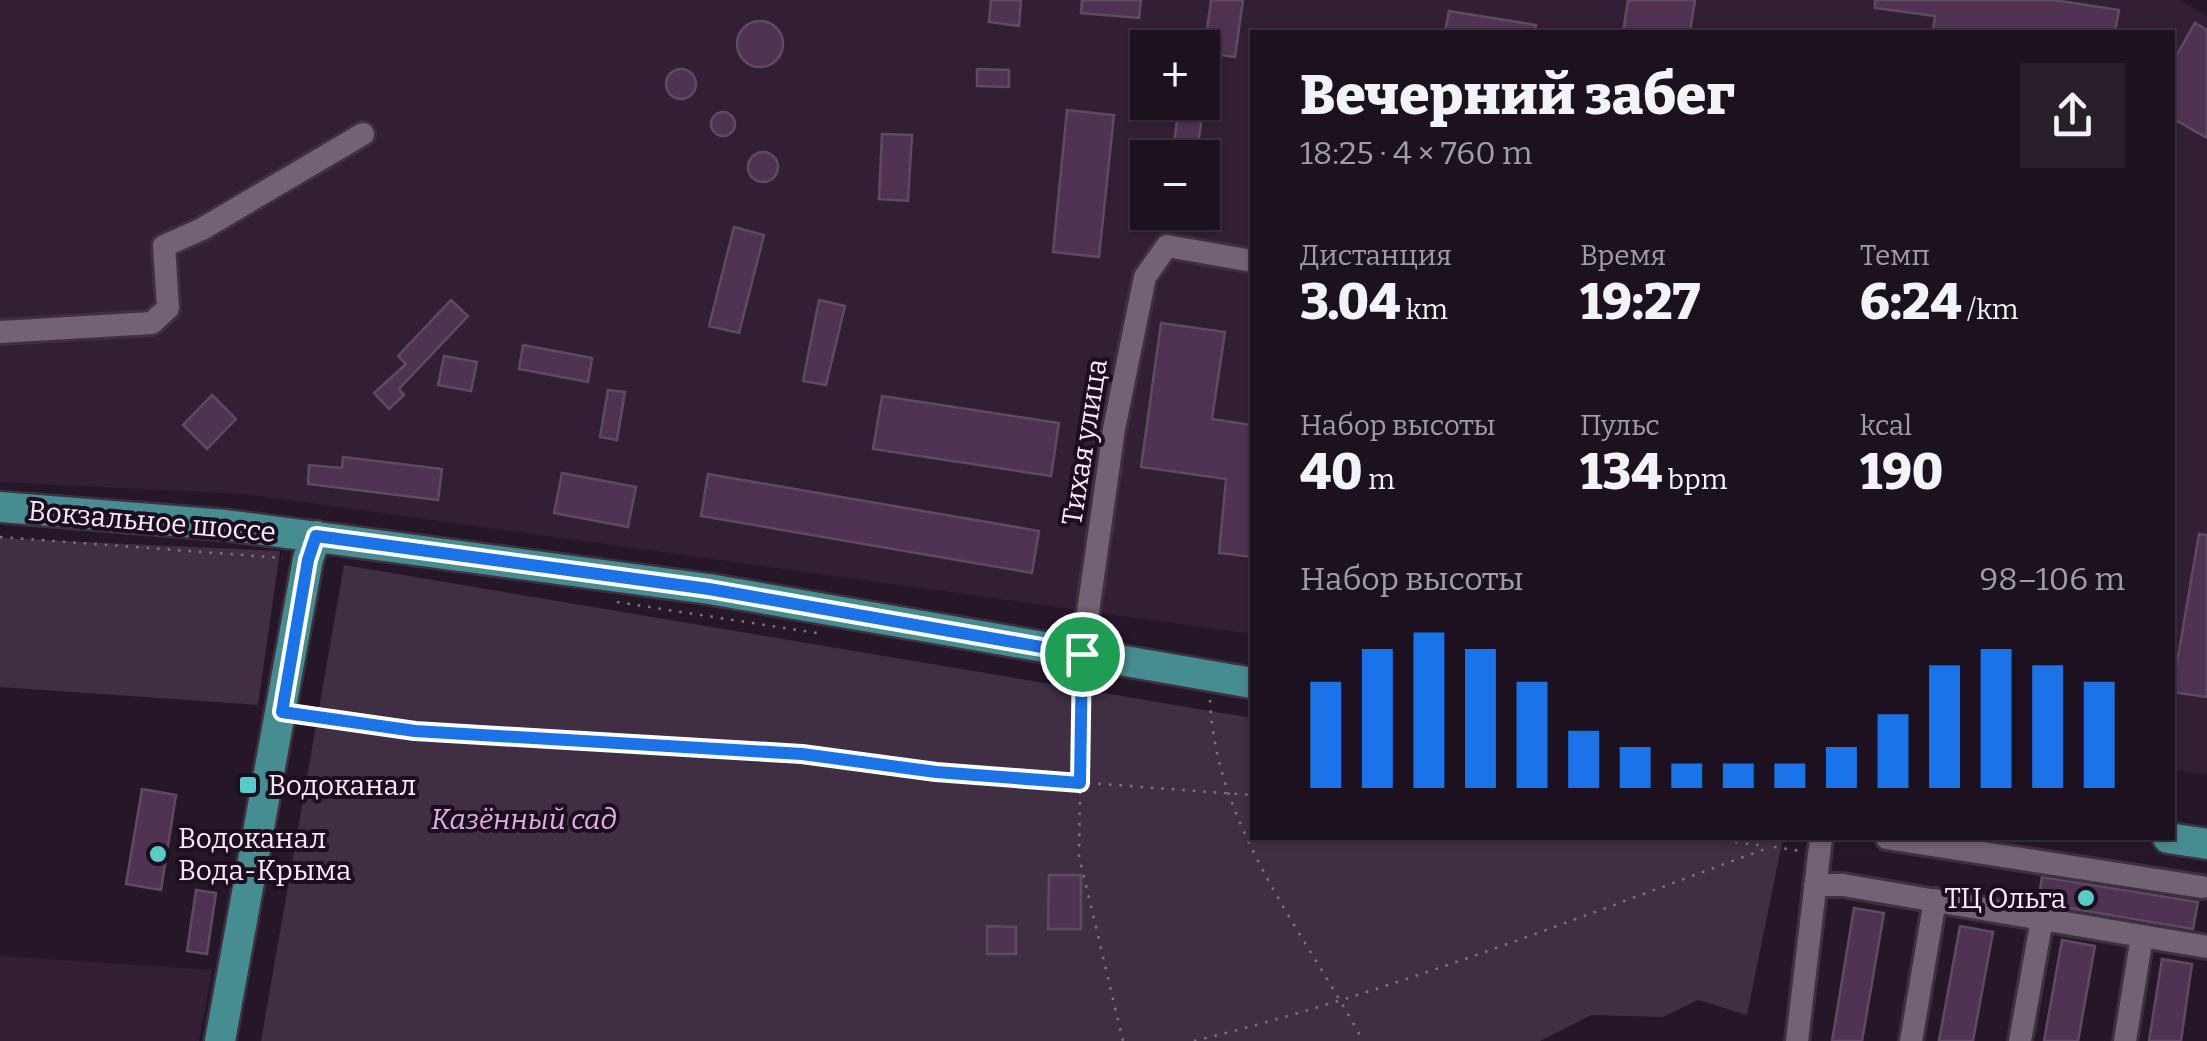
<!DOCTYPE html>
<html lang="ru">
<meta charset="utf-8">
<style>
body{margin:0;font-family:Bitter,serif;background:#291f2b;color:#f1f3f6;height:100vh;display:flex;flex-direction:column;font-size:38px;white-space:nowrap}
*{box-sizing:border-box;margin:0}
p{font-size:32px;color:#a09da4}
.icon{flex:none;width:55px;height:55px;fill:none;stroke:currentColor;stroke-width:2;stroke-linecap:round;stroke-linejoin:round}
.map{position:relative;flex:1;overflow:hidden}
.panel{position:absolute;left:1250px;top:30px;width:925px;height:810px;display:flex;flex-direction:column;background:#1c111e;border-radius:0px;box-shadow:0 2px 8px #0004,0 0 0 2px #3a313c}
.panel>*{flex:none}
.tools{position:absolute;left:1130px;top:30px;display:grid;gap:20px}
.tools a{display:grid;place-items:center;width:90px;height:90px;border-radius:0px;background:#1c111e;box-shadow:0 2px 8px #0004,0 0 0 2px #3a313c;font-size:50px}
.pin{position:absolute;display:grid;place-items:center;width:85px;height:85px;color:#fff;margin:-42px;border:5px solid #fff;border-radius:50%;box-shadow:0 2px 10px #0007}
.round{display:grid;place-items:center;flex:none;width:105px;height:105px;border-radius:0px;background:#291f2b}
.summary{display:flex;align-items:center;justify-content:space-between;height:170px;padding:0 50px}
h1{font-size:55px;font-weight:800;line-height:75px}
.figures{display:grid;grid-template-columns:repeat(3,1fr);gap:15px;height:170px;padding:10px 50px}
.figures div{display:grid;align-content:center}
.figures b{font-size:50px;font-weight:800}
.figures small{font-size:28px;font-weight:400}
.figures p{font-size:28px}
.chart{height:280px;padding:20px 50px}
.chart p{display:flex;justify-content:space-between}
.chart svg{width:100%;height:180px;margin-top:10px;stroke:#1a73e8;stroke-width:6}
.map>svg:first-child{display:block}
</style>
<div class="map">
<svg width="2207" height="1041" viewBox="0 0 2207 1041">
<rect width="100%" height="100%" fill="#261728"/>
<path fill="#321f34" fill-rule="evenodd" d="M0 0H2179L2207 16V775L2172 769V32H1252V634L245 494 0 482ZM1148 48H1202V102H1148ZM1148 158H1202V212H1148Z
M0 956 212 970 199 1041H0Z"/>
<path fill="#402e42" d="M0 538 280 551 258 705 0 687Z
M344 565 1252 718V838H1783L1747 1015 1698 1000 1663 1017 1591 1015 1540 1041H261Z"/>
<path fill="#503353" stroke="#5d4c5f" stroke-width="2.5" d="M991 0H1021L1019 26 989 22Z
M1082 0H1141L1139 18 1081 13Z
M1211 0H1243L1235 57 1204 53Z
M1628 0H1695L1690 32H1623Z
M1875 0H2054L2119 10 2115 32H1950L1933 30 1935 16 1875 8Z
M1449 11 1536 25 1535 32H1445Z
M737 44a23 23 0 1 1 46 0a23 23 0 1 1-46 0Z
M2195 23 2207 30V138L2172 118V63Z
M977 69 1009 70V87L977 86Z
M666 84a15 15 0 1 1 30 0a15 15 0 1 1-30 0Z
M1067 110 1114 115 1099 257 1053 252Z
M711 124a12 12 0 1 1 24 0a12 12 0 1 1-24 0Z
M1178 113 1202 116 1196 158H1172Z
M882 134 912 135 908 201 879 199Z
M748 167a15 15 0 1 1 30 0a15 15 0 1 1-30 0Z
M1142 212H1189L1187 227 1141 220Z
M734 227 764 235 739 333 709 326Z
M451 300 468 316 399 389 404 395 389 409 374 393 406 364 398 356Z
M819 300 845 306 826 385 803 381Z
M1161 323 1225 332 1212 419 1252 425V557L1219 553 1226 479 1141 467Z
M523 345 592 358 588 382 519 369Z
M444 356 477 362 471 391 438 385Z
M608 390 625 392 617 440 600 437Z
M212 395 236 419 207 449 183 425Z
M882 396 1059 423 1051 476 873 449Z
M343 457 442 469 438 500 308 484 309 465 342 468Z
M562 473 636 487 628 527 554 513Z
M708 474 1039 531 1032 573 701 516Z
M2199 534 2207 535V697L2172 692Z
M142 789 176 795 161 890 126 884Z
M1049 875H1081V929H1048Z
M2042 877 2198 902 2193 929 2038 903Z
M196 890 216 893 207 954 187 951Z
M1854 908 1884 913 1862 1041H1832Z
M987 926 1016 927V954H987Z
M1960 926 1993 932 1973 1041H1939Z
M2062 940 2095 946 2078 1041H2044Z
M2162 959 2192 964 2181 1041H2149Z"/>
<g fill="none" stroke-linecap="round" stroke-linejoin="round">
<defs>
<path id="minor" d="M0 332 152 323 168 308 164 246 202 229 363 134
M1082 654 1114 429 1145 277 1167 246 1252 261
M1887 838 2202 887
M1815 885H1843L2042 919
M1797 1041 1821 838
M1911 1041 1935 900
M2020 1041 2042 919 2142 936
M2125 1041 2142 936 2207 947"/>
<path id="major" d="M0 507 226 525 709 589 1252 683
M2168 838 2207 844
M220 1041 308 559 316 536"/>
</defs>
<use href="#minor" stroke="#3d313e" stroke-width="28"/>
<use href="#major" stroke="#3d313e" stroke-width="35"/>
<path stroke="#817482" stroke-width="2.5" stroke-dasharray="2.5 8" stroke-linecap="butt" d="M0 537 283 558
M617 602 817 633
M1082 676 1079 856 1123 1041
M1210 700C1215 826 1305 933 1363 1041
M304 715 415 731 802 754 936 772 1252 795
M1704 838 1766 846
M1774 847 1801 851
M1194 1041C1392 993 1580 916 1771 847"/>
<use href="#minor" stroke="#736174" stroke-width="22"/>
<use href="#major" stroke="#458d90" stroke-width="30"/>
</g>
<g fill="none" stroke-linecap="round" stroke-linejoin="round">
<defs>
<path id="route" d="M316 536 709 589 1082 654 1080 783 936 772 802 754 415 731 282 712 308 560Z"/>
</defs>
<use href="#route" stroke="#fff" stroke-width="20"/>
<use href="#route" stroke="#1a73e8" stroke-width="12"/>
</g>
<g fill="#55cdc6" stroke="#1c0e1e" stroke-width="4">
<rect x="238" y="775" width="20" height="20" rx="5"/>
<circle cx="158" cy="854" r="10"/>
<circle cx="2086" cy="898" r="10"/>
</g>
<g text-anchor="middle" stroke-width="8" stroke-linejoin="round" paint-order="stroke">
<g font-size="28" fill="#f4eaf5" stroke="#1c0e1e">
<text transform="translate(1084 442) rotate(-81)" y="10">Тихая улица</text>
<text transform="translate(152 521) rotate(5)" y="10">Вокзальное шоссе</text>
</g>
<g font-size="28" fill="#f4eaf5" stroke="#1c0e1e" text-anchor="start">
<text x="268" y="795">Водоканал</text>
<text x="178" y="848">Водоканал<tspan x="178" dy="32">Вода-Крыма</tspan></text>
<text x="2066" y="908" text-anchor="end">ТЦ Ольга</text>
</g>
<g font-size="28" font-style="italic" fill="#e1aee6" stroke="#1c0e1e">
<text x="524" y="829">Казённый сад</text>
</g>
</g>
</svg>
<div class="tools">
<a>+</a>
<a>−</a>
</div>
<div class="pin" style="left:1082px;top:654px;background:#1e9e55"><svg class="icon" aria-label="arrive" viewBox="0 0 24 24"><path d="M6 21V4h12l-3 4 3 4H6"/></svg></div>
<section class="panel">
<div class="summary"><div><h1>Вечерний забег</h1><p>18:25 · 4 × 760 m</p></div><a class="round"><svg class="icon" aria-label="share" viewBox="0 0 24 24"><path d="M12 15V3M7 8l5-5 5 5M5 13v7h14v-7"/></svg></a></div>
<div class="figures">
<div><p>Дистанция</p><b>3.04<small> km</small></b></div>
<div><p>Время</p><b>19:27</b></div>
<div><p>Темп</p><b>6:24<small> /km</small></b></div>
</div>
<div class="figures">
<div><p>Набор высоты</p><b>40<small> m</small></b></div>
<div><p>Пульс</p><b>134<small> bpm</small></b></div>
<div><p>kcal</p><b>190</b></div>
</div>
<div class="chart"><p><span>Набор высоты</span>98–106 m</p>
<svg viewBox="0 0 160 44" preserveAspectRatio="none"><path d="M5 44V18M15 44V10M25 44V6M35 44V10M45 44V18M55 44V30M65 44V34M75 44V38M85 44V38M95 44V38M105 44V34M115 44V26M125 44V14M135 44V10M145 44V14M155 44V18"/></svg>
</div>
</section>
</div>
